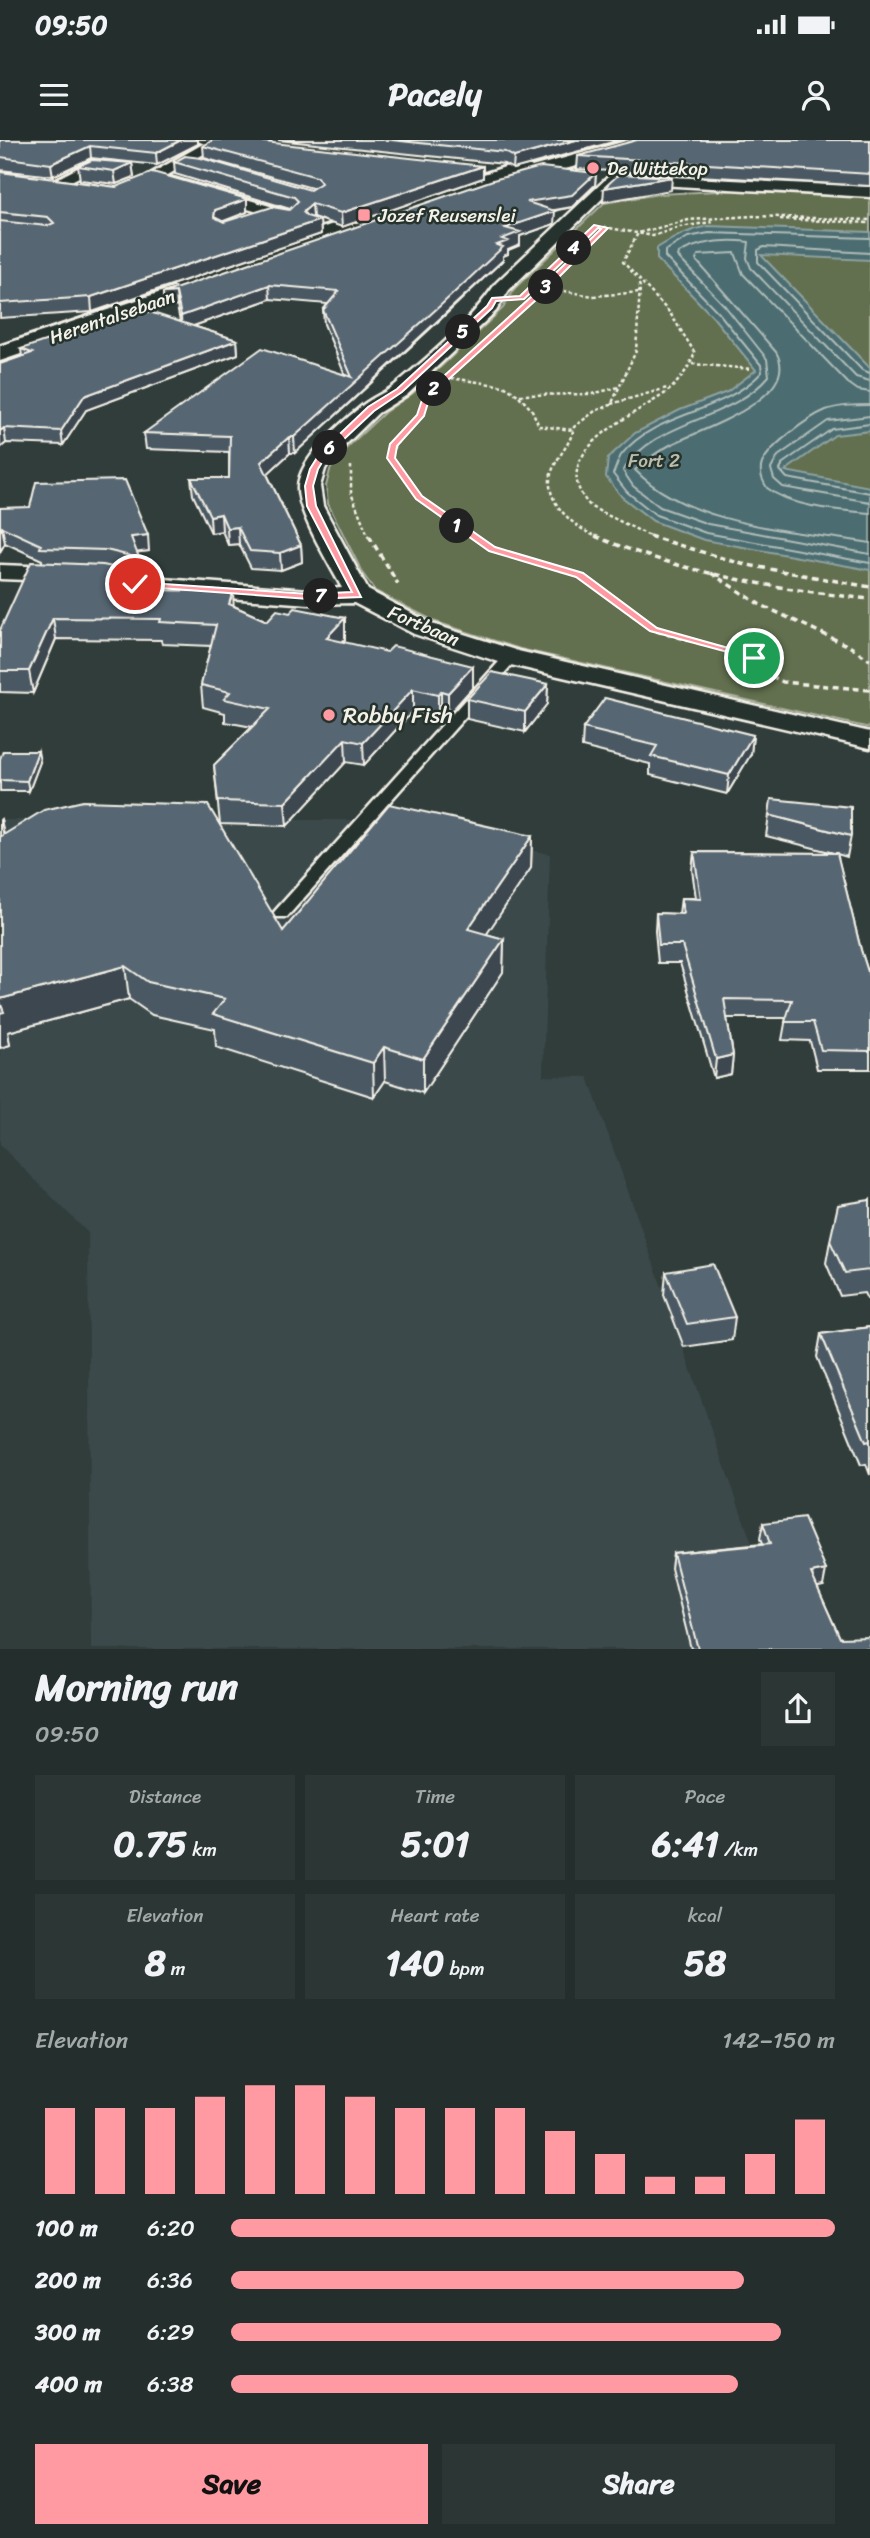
<!DOCTYPE html>
<meta charset="utf-8">
<style>
body{margin:0;font-family:Sriracha,sans-serif;background:#2c3634;color:#f1f3f6;height:100vh;display:flex;flex-direction:column;font-size:26px;white-space:nowrap}
*{box-sizing:border-box;margin:0}
p{font-size:23px;color:#a3a8a9}
.icon{flex:none;width:38px;height:38px;fill:none;stroke:currentColor;stroke-width:2;stroke-linecap:round;stroke-linejoin:round}
.map{position:relative;height:1509px;overflow:hidden}
.drawer{display:flex;flex-direction:column;background:#242e2c;flex:1}
.drawer>*{flex:none}
.pin{position:absolute;display:grid;place-items:center;width:60px;height:60px;color:#fff;margin:-30px;border:4px solid #fff;border-radius:50%;box-shadow:0 2px 7px #0007}
.km{position:absolute;width:35px;height:35px;margin:-18px;border-radius:50%;background:#222;color:#fff;font-size:19px;line-height:35px;text-align:center}
.round{display:grid;place-items:center;flex:none;width:74px;height:74px;border-radius:0px;background:#2c3634}
.summary{display:flex;align-items:center;justify-content:space-between;height:119px;padding:0 35px}
h1{font-size:38px;font-weight:700;line-height:52px}
.metrics{display:grid;grid-template-columns:repeat(3,1fr);gap:10px;height:119px;padding:7px 35px}
.metrics div{display:grid;align-content:center;border-radius:0px;background:#2c3634;text-align:center}
.metrics b{font-size:35px;font-weight:700}
.metrics small{font-size:19px;font-weight:400}
.metrics p{font-size:19px}
.chart{height:196px;padding:14px 35px}
.chart p{display:flex;justify-content:space-between}
.chart svg{width:100%;height:126px;margin-top:7px;stroke:#ff9aa2;stroke-width:6}
.primary-button{display:flex;gap:14px;margin-top:auto;padding:14px 35px}
.primary-button a{flex:1;height:80px;border-radius:0px;background:#ff9aa2;color:#111;font-size:28px;font-weight:700;line-height:80px;text-align:center}
.primary-button a+a{background:#2c3634;color:#f1f3f6}
ul{padding:0 35px;list-style:none;font-size:23px}
li{display:grid;grid-template-columns:112px 84px 1fr;align-items:center;height:52px}
li i{height:18px;border-radius:9px;background:#ff9aa2}
.status{display:flex;justify-content:space-between;align-items:center;height:49px;padding:0 35px;background:#242e2c;direction:ltr}
.status svg{height:19px;fill:currentColor}
header{display:flex;justify-content:space-between;align-items:center;height:91px;padding:0 35px;background:#242e2c;font-size:32px;font-weight:700}
.map>svg:first-child{display:block}
</style>
<div class="status"><b>09:50</b><svg viewBox="0 0 49 12"><path d="M0 12V9h3v3zM5 12V6h3v6zM10 12V3h3v9zM15 12V0h3v12zM26 1h20v11H26zM47 4h2v5h-2z"/></svg></div>
<header><svg class="icon" aria-label="menu" viewBox="0 0 24 24"><path d="M4 6h16M4 12h16M4 18h16"/></svg>Pacely<svg class="icon" aria-label="person" viewBox="0 0 24 24"><circle cx="12" cy="8" r="4"/><path d="M4 21q1-7 8-7t8 7"/></svg></header>
<div class="map">
<svg width="870" height="1509" viewBox="0 0 870 1509">
<rect width="100%" height="100%" fill="#303d3b"/>
<filter id="ink" filterUnits="userSpaceOnUse"><feTurbulence type="fractalNoise" baseFrequency=".0143" numOctaves="2"/><feDisplacementMap in="SourceGraphic" scale="14" xChannelSelector="R" yChannelSelector="G"/><feConvolveMatrix kernelMatrix="1 2 1 2 8 2 1 2 1" color-interpolation-filters="sRGB"/></filter>
<g filter="url(#ink)">
<path fill="#3b494c" d="M0 680H381L550 714 543 936 588 937 789 1509H91L88 1093 0 1005Z"/>
<path fill="#626f50" stroke="#abb09c" stroke-width="2" d="M738 50 870 56V588L520 509 436 482 375 451 363 434 328 364 326 346 330 330 338 316 385 272 413 253 503 168 515 148 604 63 659 54Z"/>
<path fill="#4b6d71" stroke="#8fa2a1" stroke-width="2" d="M708 86 870 92V120L761 115 870 228V291L835 295 785 331 870 347V430L704 400 653 381 622 357 606 337 608 318 635 293 680 270 727 252 756 230 713 177 657 119V108C675 97 688 90 708 86Z"/>
<g fill="none" stroke-linecap="round" stroke-linejoin="round">
<path stroke="#b0bcb8" stroke-width="2" d="M870 98 709 93 688 97 665 111V117L718 172 761 225 762 232C724 274 655 272 622 314 618 319 616 328 613 334L627 352 656 375 706 393 870 423
M870 113 764 107 758 110V122L862 230 870 233
M870 241 856 237 751 128 747 118 749 102C724 99 701 101 679 113L678 117 725 166 767 219 769 236C731 282 654 279 623 331L633 346 660 367 708 384 870 414
M870 252 858 250 848 243 743 134 735 113 698 115 696 120 776 212C803 258 699 290 670 305 657 312 646 320 635 330 688 386 796 391 870 403
M870 265C856 265 840 265 826 270 809 277 764 309 761 327 760 336 763 341 767 348 794 368 837 370 870 373
M870 276 828 281 778 316 771 329 774 339 783 347 870 362
M870 284 832 289 783 323 780 330 787 338 870 353"/>
<defs>
<path id="lane" d="M511 513 518 517 516 520 287 777H275L273 774 275 771 506 514Z"/>
<path id="street" d="M210 0 226 1 166 36 294 73 296 76 294 79H282L148 40 145 37Z
M91 21 121 25 128 29 121 33 93 30 57 48 49 43Z
M613 35 618 37 621 40 618 43 509 150 496 171 407 255 378 273 332 318 325 329 320 346 323 366 368 450 432 484 518 511 870 592V608L502 523 414 494 354 463 309 464 135 451 106 443 0 439V425L108 429 137 437 309 450 342 448C330 425 296 371 298 346 300 317 342 282 363 265 373 257 385 253 395 245 431 215 470 182 496 143L608 37Z
M630 35 870 47V57L625 43 622 40 625 37Z"/>
<path id="secondary" d="M197 0H250L270 3 273 7C265 15 205 8 197 0Z
M630 0H659L656 4 507 45 500 47 492 43 218 137 223 142 220 147 0 221V206L176 147 171 142 174 137 517 23 523 22 532 27Z"/>
</defs>
<use href="#lane" stroke="#f4f1e8" stroke-width="5"/>
<use href="#street" stroke="#f4f1e8" stroke-width="5"/>
<use href="#secondary" stroke="#f4f1e8" stroke-width="6"/>
<path stroke="#f4f1e8" stroke-width="2.5" stroke-dasharray="3.5 2.5" stroke-linecap="butt" d="M780 79 870 83
M604 87 653 96 680 87 712 82
M546 148 593 156 640 152
M519 170 605 87
M692 224 751 229
M451 238 504 246 518 255 592 254 619 247
M519 256 532 270 539 286 573 290
M611 264 667 248
M422 267C416 288 392 297 391 319L419 358 476 398
M351 326V353L369 398
M599 398C575 388 541 361 552 331 558 315 571 304 574 287L595 271 611 265 636 211 640 147 638 142
M654 398 591 367C541 313 634 276 667 252 680 241 688 229 695 213L670 173 623 122 638 93 689 80 753 76 870 80"/>
<path stroke="#f4f1e8" stroke-width="3.5" stroke-dasharray="6 4.5" stroke-linecap="butt" d="M369 396 398 444
M473 396 491 409 580 435 653 490 754 518 773 537 783 542 870 550
M595 396C681 433 777 449 870 459
M649 396 742 424 870 447
M711 433 759 464 849 506 870 520"/>
<use href="#lane" fill="#26332d" fill-rule="evenodd"/>
<use href="#street" fill="#26332d" fill-rule="evenodd"/>
<use href="#secondary" fill="#26332d" fill-rule="evenodd"/>
</g>
<path fill="#4a5862" stroke="#f4f1e8" stroke-width="2" d="M0 0 198 4 157 25 91 18 53 36 0 30Z
M278 0H620L513 29 504 24Z
M870 0V46L577 29 578 16Z
M203 6 483 38 342 87 313 77 312 78 320 80 321 94 92 172 0 178V32L116 47 247 59V72L222 81 224 82 290 69 175 34 174 22 310 50 312 48 204 18Z
M132 23 134 37 116 44 80 40 78 26Z
M596 33 595 45 572 67 553 71 554 84 520 96V105L508 110V114L503 116V120L442 178 295 313H290L267 334 301 405 302 422 281 430 251 428 239 404 228 405 222 391 211 393 193 355 191 338H229V312L146 309 144 293 345 235 324 184 323 170 328 164 270 159 193 186 237 200 238 214 86 270 63 305 6 303 0 308V224L22 216 21 209 180 182 177 166 164 167 163 153Z
M0 368 149 411 137 412 139 418 140 433 147 450 234 466 267 481 290 473 345 478V499L343 502 473 547 448 575 441 573 438 577 413 571 364 625 346 622 287 686 220 684 214 625 252 587 225 582V573L203 567 201 545 211 506 162 504 161 500 56 499 33 553 0 552V490L42 423V420L5 403 0 412Z
M548 544 547 564 525 592 467 579V559Z
M583 588 753 595 751 614 727 654 650 635V624L582 607Z
M0 619 40 622 29 651H0Z
M769 675 851 696 847 717 837 714 861 810 870 838V929H817L810 901 782 900 786 878H727L733 915 731 934 714 938 680 823H658L655 791 656 773 679 774 681 758H696L692 730 694 712 834 713 766 696Z
M1 679 4 695 283 791 532 696 531 728 486 794 504 799 503 832 423 953 385 941 374 957 216 907 215 889 152 875 129 859 8 892 10 905 0 908V680Z
M870 1060V1159H867L864 1153 840 1156 826 1123 830 1101Z
M666 1132 735 1177 732 1200 684 1207 664 1155Z
M870 1187V1335L866 1324 861 1325 817 1217 821 1194Z
M763 1383 823 1446 817 1447 840 1498 870 1509H691L671 1428 673 1413 762 1404 760 1399Z"/>
<path fill="#3c4750" stroke="#f4f1e8" stroke-width="2" d="M181 0H198V4L157 25 156 13Z
M576 0H620L513 29 514 17Z
M90 6 91 18 53 36 51 24Z
M132 23 134 37 116 44 114 31Z
M483 26V38L342 87 341 73Z
M596 33 595 45 572 67 526 75 527 62Z
M672 37 671 50 603 62 604 48Z
M247 59V72L216 84 214 77 215 70Z
M312 64 313 77 304 85 303 72Z
M555 71 554 84 520 96V105L508 110V114L503 116V120L295 313 294 297 497 105 505 88Z
M320 80 321 94 92 172 91 157Z
M269 145 270 159 182 190 181 176Z
M176 152 177 166 164 167 163 153Z
M237 200 238 214 86 270 63 305 61 291 84 256Z
M4 288 6 303 0 308V291Z
M289 297 290 313 262 339 261 322Z
M221 374 222 391 211 393 210 376Z
M2 387 5 403 0 412V391Z
M238 387 239 404 228 405 227 388Z
M148 395 149 411 133 413 131 397Z
M301 405 302 422 281 430 280 413Z
M145 434 147 455 140 450Z
M233 451 234 472 229 464Z
M53 478 56 499 33 553 29 531Z
M345 478V499L326 519V498Z
M473 526V547L448 575V553Z
M548 544 547 564 525 592V572Z
M413 549V571L364 625 363 603Z
M441 551V573L438 577V555Z
M753 595 751 614 727 654 729 635Z
M345 599 346 622 287 686 285 663Z
M38 611 40 622 29 651 27 641Z
M1 679 6 711 0 728V682Z
M532 696 531 728 468 822V789Z
M504 799 503 832 423 953V919Z
M125 826 129 859 8 892 10 905 0 908V859Z
M384 907 385 941 374 957 373 923Z
M733 915 731 934 714 938 716 919Z
M826 1430 823 1446 808 1449 811 1433Z"/>
<path fill="#566672" stroke="#f4f1e8" stroke-width="2" d="M0 0H181L156 13 90 6 51 24 0 17Z
M213 0H246L483 26 341 73 312 64 303 72 307 76 320 80 91 157 0 163V81L47 86 54 83 48 77 0 72V32L116 47 153 32 247 59 215 70 214 77 224 82 272 67 289 70 298 61 294 57 174 22 185 16 201 18 310 50 321 43 317 37 203 6Z
M391 0H576L514 17 505 12Z
M637 0H870V34L578 16Z
M92 20 132 23 114 31 78 26Z
M541 27 596 33 572 55 527 62 555 71 505 88 520 92 502 99 508 101 497 105 503 107 442 164 294 297H289L261 322 301 405 280 413 250 411 238 387 227 388 221 374 210 376 191 338H229L230 296 144 293 262 208 352 237 323 170 339 151 269 145 181 176 176 152 163 153 493 40Z
M619 34 672 37 604 48Z
M140 169 237 200 84 256 61 291 4 288 0 291V224L32 213 21 209Z
M125 340 148 395 131 397 139 418 106 410 40 408 41 405 2 387 0 391V368L30 367 36 342Z
M31 422 103 425 145 434 140 450 233 451 229 464 267 481 277 470 290 473 295 468 345 478 326 498 387 512 393 506 473 526 448 553 441 551 438 555 413 549 363 603 345 599 285 663 218 661 214 625 270 569 224 559 230 552 201 545 216 485 160 482 161 479 53 478 29 531H0V490Z
M492 532 548 544 525 572 467 559Z
M605 558 753 595 729 635 651 616 657 606 583 588Z
M3 611H38L27 641 0 640V619Z
M771 659 851 667V696L769 675Z
M83 661 208 665 283 791 389 664 532 696 468 789 504 799 423 919 384 907 373 923 213 874 225 859 148 842 125 826 0 859V697L44 670Z
M694 712 837 713 861 810 870 838V911L821 910 813 882H785L792 860 724 859 733 915 716 919 682 805H659L656 773 683 774 681 758 701 759Z
M0 862 4 872 0 873Z
M870 1060V1132L869 1130 845 1133 830 1101 838 1065Z
M713 1124 735 1177 687 1184 666 1132Z
M870 1187V1301L866 1302 821 1194Z
M804 1378 826 1430 811 1433 840 1498 870 1497V1509H698L673 1413 770 1404 763 1383Z"/>
</g>
<path fill="#ff9aa2" stroke="#fff" stroke-width="2" d="M594 85 608 88 536 160 430 256 424 276 397 306 395 318 422 356 495 407 583 433 657 488 757 516V520L650 491 576 437 489 411 416 359 387 318 390 304 417 275 424 254 531 157 601 89 598 88 524 159 496 161 492 168 402 252 374 271 326 316 318 329 313 346 316 366 361 457 309 459 132 446 130 444 135 442 309 454 352 452 307 366 305 346 310 329 320 313 368 267 397 249 487 166 492 158 520 156Z"/>
<g fill="#ff9aa2" stroke="#26332d" stroke-width="2.5">
<circle cx="593" cy="28" r="7"/>
<rect x="357" y="68" width="14" height="14" rx="3.5"/>
<circle cx="329" cy="575" r="7"/>
</g>
<g text-anchor="middle" stroke-width="5" stroke-linejoin="round" paint-order="stroke">
<g font-size="19" fill="#f4f1e8" stroke="#26332d" text-anchor="start">
<text x="607" y="35">De Wittekop</text>
<text x="378" y="82">Jozef Reusenslei</text>
</g>
<g font-size="19" fill="#f4f1e8" stroke="#26332d">
<text transform="translate(112 176) rotate(-19)" y="7">Herentalsebaan</text>
<text transform="translate(424 485) rotate(23)" y="7">Fortbaan</text>
</g>
<g font-size="19" fill="#babdab" stroke="#26332d">
<text x="654" y="327">Fort 2</text>
</g>
<g font-size="23" fill="#f4f1e8" stroke="#26332d" text-anchor="start">
<text x="343" y="583">Robby Fish</text>
</g>
</g>
</svg>
<div class="pin" style="left:754px;top:518px;background:#1e9e55"><svg class="icon" aria-label="arrive" viewBox="0 0 24 24"><path d="M6 21V4h12l-3 4 3 4H6"/></svg></div>
<div class="pin" style="left:135px;top:444px;background:#d93025"><svg class="icon" aria-label="check" viewBox="0 0 24 24"><path d="M5 12l5 5 9-10"/></svg></div>
<b class="km" style="left:457px;top:386px">1</b>
<b class="km" style="left:434px;top:249px">2</b>
<b class="km" style="left:546px;top:147px">3</b>
<b class="km" style="left:574px;top:108px">4</b>
<b class="km" style="left:463px;top:192px">5</b>
<b class="km" style="left:330px;top:308px">6</b>
<b class="km" style="left:321px;top:456px">7</b>
</div>
<section class="drawer">
<div class="summary"><div><h1>Morning run</h1><p>09:50</p></div><a class="round"><svg class="icon" aria-label="share" viewBox="0 0 24 24"><path d="M12 15V3M7 8l5-5 5 5M5 13v7h14v-7"/></svg></a></div>
<div class="metrics">
<div><p>Distance</p><b>0.75<small> km</small></b></div>
<div><p>Time</p><b>5:01</b></div>
<div><p>Pace</p><b>6:41<small> /km</small></b></div>
</div>
<div class="metrics">
<div><p>Elevation</p><b>8<small> m</small></b></div>
<div><p>Heart rate</p><b>140<small> bpm</small></b></div>
<div><p>kcal</p><b>58</b></div>
</div>
<div class="chart"><p><span>Elevation</span>142–150 m</p>
<svg viewBox="0 0 160 44" preserveAspectRatio="none"><path d="M5 44V14M15 44V14M25 44V14M35 44V10M45 44V6M55 44V6M65 44V10M75 44V14M85 44V14M95 44V14M105 44V22M115 44V30M125 44V38M135 44V38M145 44V30M155 44V18"/></svg>
</div>
<ul>
<li><b>100 m</b>6:20<i style="width:100%"></i></li>
<li><b>200 m</b>6:36<i style="width:85%"></i></li>
<li><b>300 m</b>6:29<i style="width:91%"></i></li>
<li><b>400 m</b>6:38<i style="width:84%"></i></li>
</ul>
<div class="primary-button"><a>Save</a><a>Share</a></div>
</section>
